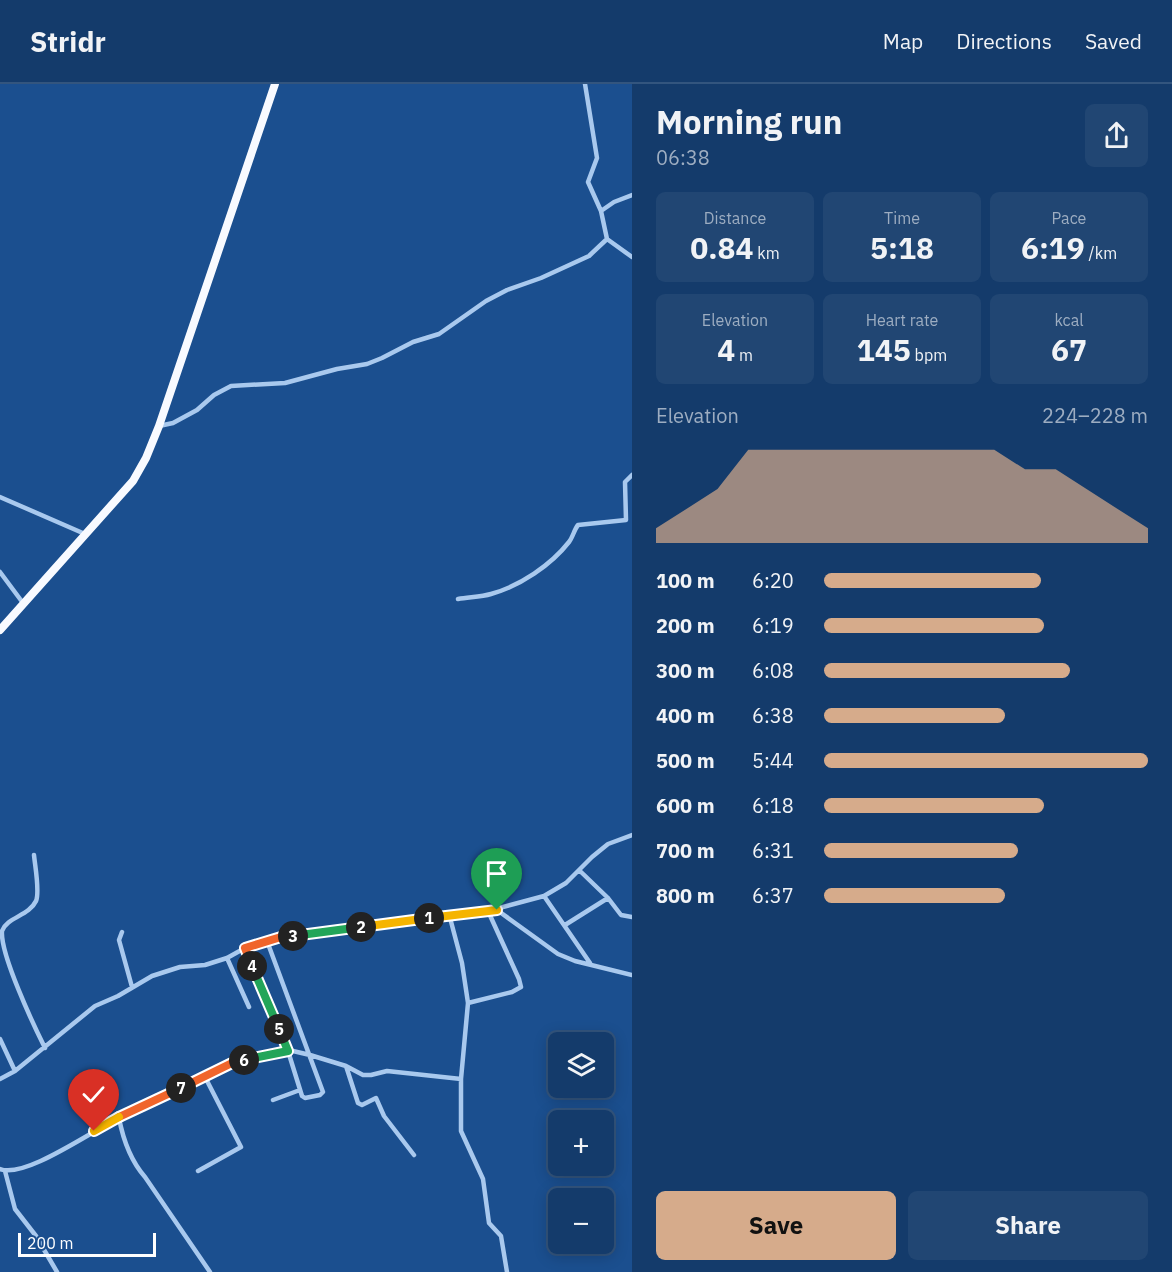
<!DOCTYPE html>
<meta charset="utf-8">
<style>
body{margin:0;font-family:"IBM Plex Sans",sans-serif;background:#214673;color:#f1f3f6;height:100vh;display:flex;flex-direction:column;font-size:22px;white-space:nowrap}
*{box-sizing:border-box;margin:0}
p{font-size:20px;color:#9dadc1}
.icon{flex:none;width:33px;height:33px;fill:none;stroke:currentColor;stroke-width:2;stroke-linecap:round;stroke-linejoin:round}
.map{position:relative;flex:1;overflow:hidden}
.sheet{display:flex;flex-direction:column;background:#143b6b;width:540px}
.sheet>*{flex:none}
.buttons{position:absolute;left:548px;top:948px;display:grid;gap:12px}
.buttons a{display:grid;place-items:center;width:66px;height:66px;border-radius:9px;background:#143b6b;box-shadow:0 3px 15px #0003,0 0 0 2px #33557e;font-size:30px}
.scale{position:absolute;left:18px;bottom:15px;width:138px;box-sizing:border-box;padding-left:6px;border:3px solid #fff;border-top:0;font-size:16px;line-height:21px;white-space:nowrap;color:#fff;-webkit-text-stroke:4px #1b4f8f;paint-order:stroke}
.pin{position:absolute;display:grid;place-items:center;width:51px;height:51px;color:#fff;margin:-62px -26px;border-radius:50% 50% 50% 0;rotate:-45deg;box-shadow:0 0 6px #0007}
.pin .icon{rotate:45deg}
.km{position:absolute;width:30px;height:30px;margin:-15px;border-radius:50%;background:#222;color:#fff;font-size:16px;line-height:30px;text-align:center}
.round{display:grid;place-items:center;flex:none;width:63px;height:63px;border-radius:9px;background:#214673}
.overview{display:flex;align-items:center;justify-content:space-between;height:102px;padding:0 24px}
h1{font-size:33px;font-weight:700;line-height:45px}
.figures{display:grid;grid-template-columns:repeat(3,1fr);gap:9px;height:102px;padding:6px 24px}
.figures div{display:grid;align-content:center;border-radius:9px;background:#214673;text-align:center}
.figures b{font-size:30px;font-weight:700}
.figures small{font-size:16px;font-weight:400}
.figures p{font-size:16px}
.chart{height:168px;padding:12px 24px}
.chart p{display:flex;justify-content:space-between}
.chart svg{width:100%;height:108px;margin-top:6px;fill:#d6ab8b;opacity:.7}
.cta{display:flex;gap:12px;margin-top:auto;padding:12px 24px}
.cta a{flex:1;height:69px;border-radius:9px;background:#d6ab8b;color:#111;font-size:24px;font-weight:700;line-height:69px;text-align:center}
.cta a+a{background:#214673;color:#f1f3f6}
ul{padding:0 24px;list-style:none;font-size:20px}
li{display:grid;grid-template-columns:96px 72px 1fr;align-items:center;height:45px}
li i{height:15px;border-radius:8px;background:#d6ab8b}
header{display:flex;align-items:center;gap:36px;box-sizing:border-box;height:84px;padding:0 30px;background:#143b6b;border-bottom:2px solid #33557e}
header strong{font-size:28px}
nav{display:flex;gap:33px;margin-inline-start:auto;font-size:21px}
main{display:flex;flex:1;min-height:0}
.map>svg:first-child{display:block}
</style>
<header>
<strong>Stridr</strong>
<nav><a>Map</a><a>Directions</a><a>Saved</a></nav>
</header>
<main>
<div class="map">
<svg width="632" height="1188" viewBox="0 0 632 1188">
<rect width="100%" height="100%" fill="#1b4f8f"/>
<g fill="none" stroke-linecap="round" stroke-linejoin="round">
<path stroke="#a9c9ee" stroke-width="4.5" d="M585 0 597 74 588 98 601 127
M607 155 632 173
M159 342 173 339 197 326 214 311 231 302 285 299 337 285 367 280 382 274 413 258 439 250 486 217 507 206 541 194 589 172 607 155 601 127 614 118 632 111
M0 413 85 450
M0 488 23 519
M458 515C469 513 481 513 491 510 520 502 551 481 569 458 573 453 574 446 578 441L626 436 625 398 632 391
M34 771C35 782 40 808 36 817 29 832 7 833 2 847 0 870 34 942 45 964
M580 787 608 814 621 831 632 833
M544 812 590 879
M497 826 558 870 575 877 632 891
M449 830 462 879 468 919 461 995V1047L483 1095 489 1139 501 1152 507 1188
M565 841 608 814
M122 848 119 856 132 903
M245 864 288 967 302 1012 305 1014 320 1011 323 1008 267 857
M227 874 249 923
M468 919 512 908 521 903 519 895 488 827
M0 955 15 987
M346 982 358 1019 362 1021 376 1014 384 1032 414 1071
M0 995 15 987 95 922 118 912 152 892 180 883 205 881 227 874 245 864 281 853 400 839 449 830 488 827 544 812 566 799 592 773 608 760 632 751
M273 1016 300 1006
M119 1034 232 979 281 967H293L310 971 346 982 363 991H371L387 987 461 995
M0 1085C25 1095 93 1046 119 1034 123 1055 131 1077 145 1093L210 1188
M5 1087 15 1125 36 1152 57 1188
M198 1087 241 1063 204 991"/>
<path stroke="#f8faff" stroke-width="8" d="M0 546 133 397 146 374 159 342 275 0"/>
</g>
<g fill="none" stroke-linecap="round" stroke-linejoin="round">
<defs>
<path id="split-1" d="M429 834 497 826"/>
<path id="split-2" d="M361 843 429 834"/>
<path id="split-3" d="M293 852 361 843"/>
<path id="split-4" d="M252 882 245 864 281 853 293 852"/>
<path id="split-5" d="M252 882 279 945"/>
<path id="split-6" d="M244 976 288 967 279 945"/>
<path id="split-7" d="M181 1004 232 979 244 976"/>
<path id="split-8" d="M119 1033 181 1004"/>
<path id="split-9" d="M94 1047 119 1033"/>
</defs>
<use href="#split-1" stroke="#fff" stroke-width="12"/>
<use href="#split-2" stroke="#fff" stroke-width="12"/>
<use href="#split-3" stroke="#fff" stroke-width="12"/>
<use href="#split-4" stroke="#fff" stroke-width="12"/>
<use href="#split-5" stroke="#fff" stroke-width="12"/>
<use href="#split-6" stroke="#fff" stroke-width="12"/>
<use href="#split-7" stroke="#fff" stroke-width="12"/>
<use href="#split-8" stroke="#fff" stroke-width="12"/>
<use href="#split-9" stroke="#fff" stroke-width="12"/>
<use href="#split-1" stroke="#f5b400" stroke-width="8"/>
<use href="#split-2" stroke="#f5b400" stroke-width="8"/>
<use href="#split-3" stroke="#22a559" stroke-width="8"/>
<use href="#split-4" stroke="#f0652b" stroke-width="8"/>
<use href="#split-5" stroke="#22a559" stroke-width="8"/>
<use href="#split-6" stroke="#22a559" stroke-width="8"/>
<use href="#split-7" stroke="#f0652b" stroke-width="8"/>
<use href="#split-8" stroke="#f0652b" stroke-width="8"/>
<use href="#split-9" stroke="#f5b400" stroke-width="8"/>
</g>
</svg>
<div class="buttons">
<a><svg class="icon" aria-label="layers" viewBox="0 0 24 24"><path d="M12 4l9 5-9 5-9-5zM3 14l9 5 9-5"/></svg></a>
<a>+</a>
<a>−</a>
</div>
<div class="scale">200 m</div>
<div class="pin" style="left:497px;top:826px;background:#1e9e55"><svg class="icon" aria-label="arrive" viewBox="0 0 24 24"><path d="M6 21V4h12l-3 4 3 4H6"/></svg></div>
<div class="pin" style="left:94px;top:1047px;background:#d93025"><svg class="icon" aria-label="check" viewBox="0 0 24 24"><path d="M5 12l5 5 9-10"/></svg></div>
<b class="km" style="left:429px;top:834px">1</b>
<b class="km" style="left:361px;top:843px">2</b>
<b class="km" style="left:293px;top:852px">3</b>
<b class="km" style="left:252px;top:882px">4</b>
<b class="km" style="left:279px;top:945px">5</b>
<b class="km" style="left:244px;top:976px">6</b>
<b class="km" style="left:181px;top:1004px">7</b>
</div>
<section class="sheet">
<div class="overview"><div><h1>Morning run</h1><p>06:38</p></div><a class="round"><svg class="icon" aria-label="share" viewBox="0 0 24 24"><path d="M12 15V3M7 8l5-5 5 5M5 13v7h14v-7"/></svg></a></div>
<div class="figures">
<div><p>Distance</p><b>0.84<small> km</small></b></div>
<div><p>Time</p><b>5:18</b></div>
<div><p>Pace</p><b>6:19<small> /km</small></b></div>
</div>
<div class="figures">
<div><p>Elevation</p><b>4<small> m</small></b></div>
<div><p>Heart rate</p><b>145<small> bpm</small></b></div>
<div><p>kcal</p><b>67</b></div>
</div>
<div class="chart"><p><span>Elevation</span>224–228 m</p>
<svg viewBox="0 0 160 44" preserveAspectRatio="none"><path d="M0 44V38L10 30L20 22L30 6L40 6L50 6L60 6L70 6L80 6L90 6L100 6L110 6L120 14L130 14L140 22L150 30L160 38V44z"/></svg>
</div>
<ul>
<li><b>100 m</b>6:20<i style="width:67%"></i></li>
<li><b>200 m</b>6:19<i style="width:68%"></i></li>
<li><b>300 m</b>6:08<i style="width:76%"></i></li>
<li><b>400 m</b>6:38<i style="width:56%"></i></li>
<li><b>500 m</b>5:44<i style="width:100%"></i></li>
<li><b>600 m</b>6:18<i style="width:68%"></i></li>
<li><b>700 m</b>6:31<i style="width:60%"></i></li>
<li><b>800 m</b>6:37<i style="width:56%"></i></li>
</ul>
<div class="cta"><a>Save</a><a>Share</a></div>
</section>
</main>
